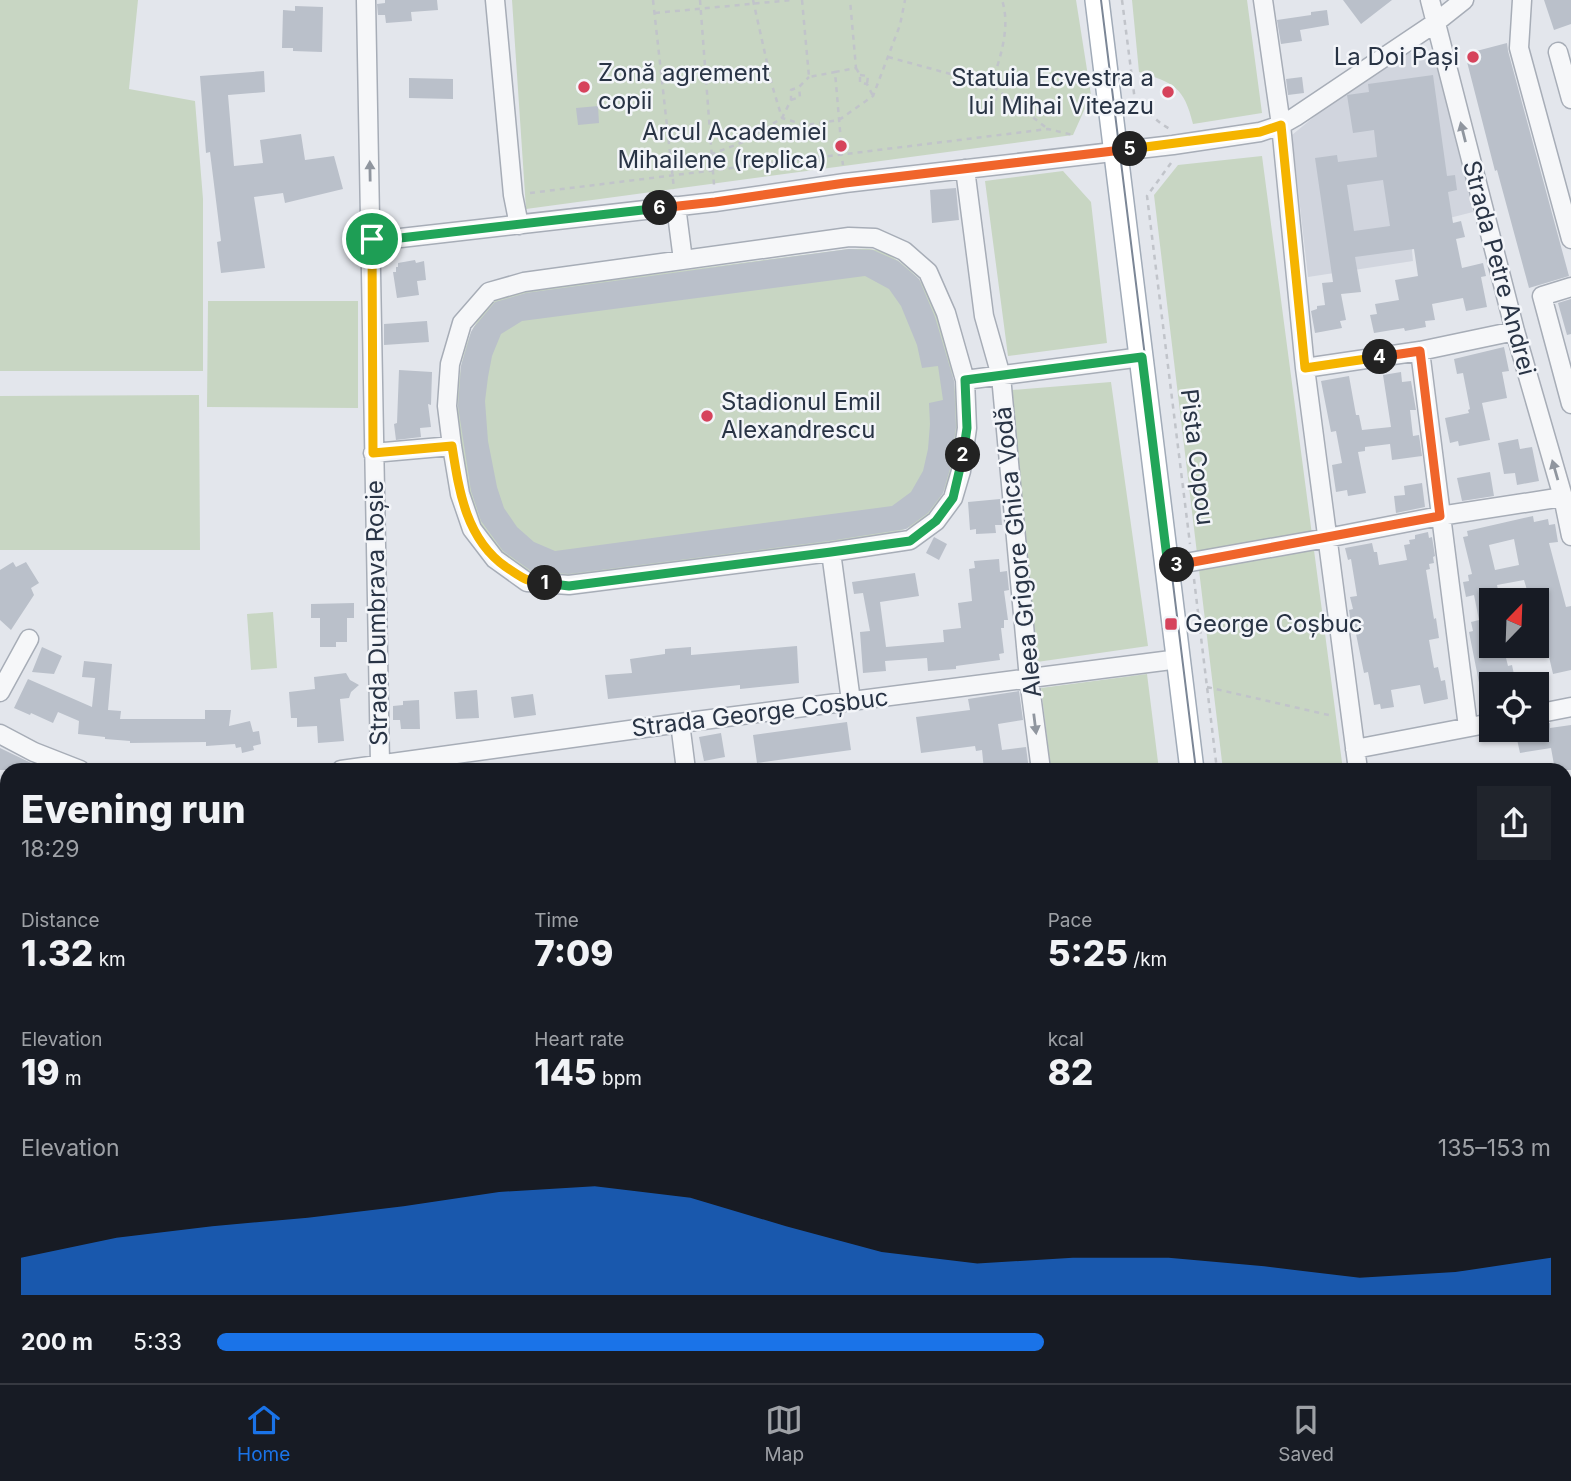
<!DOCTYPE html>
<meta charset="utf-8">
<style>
body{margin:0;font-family:Inter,sans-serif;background:#20242c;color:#f1f3f6;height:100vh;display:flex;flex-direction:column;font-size:26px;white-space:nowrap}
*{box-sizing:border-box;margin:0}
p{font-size:23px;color:#9ea1a6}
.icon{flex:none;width:38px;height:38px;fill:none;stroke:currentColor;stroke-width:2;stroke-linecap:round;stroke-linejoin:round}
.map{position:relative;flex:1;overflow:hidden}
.details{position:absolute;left:0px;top:763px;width:1572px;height:621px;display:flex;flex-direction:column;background:#171b24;border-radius:21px 21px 0 0;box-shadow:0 2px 5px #0004}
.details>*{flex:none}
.needle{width:46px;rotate:23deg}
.tools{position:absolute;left:1479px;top:588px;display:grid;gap:14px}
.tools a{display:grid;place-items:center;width:70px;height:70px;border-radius:0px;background:#171b24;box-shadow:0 2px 5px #0004;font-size:35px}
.pin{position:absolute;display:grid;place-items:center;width:60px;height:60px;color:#fff;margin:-30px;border:4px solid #fff;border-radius:50%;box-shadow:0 2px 7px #0007}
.km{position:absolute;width:35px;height:35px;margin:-18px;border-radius:50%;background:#222;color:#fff;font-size:19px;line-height:35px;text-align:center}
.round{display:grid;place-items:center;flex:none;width:74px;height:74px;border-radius:0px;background:#20242c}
.summary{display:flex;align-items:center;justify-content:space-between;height:119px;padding:0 21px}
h1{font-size:38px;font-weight:800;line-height:52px}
.metrics{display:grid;grid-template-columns:repeat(3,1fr);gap:10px;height:119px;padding:7px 21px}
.metrics div{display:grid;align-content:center}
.metrics b{font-size:35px;font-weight:800}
.metrics small{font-size:19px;font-weight:400}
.metrics p{font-size:19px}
.chart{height:196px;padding:14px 21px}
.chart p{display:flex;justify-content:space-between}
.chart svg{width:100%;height:126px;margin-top:7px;fill:#1a73e8;opacity:.7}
ul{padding:0 21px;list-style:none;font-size:23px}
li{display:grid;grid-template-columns:112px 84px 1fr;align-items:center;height:52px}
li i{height:18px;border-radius:9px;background:#1a73e8}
.tabs{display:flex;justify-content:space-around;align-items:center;height:98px;border-top:2px solid #363941;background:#171b24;font-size:19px;color:#9ea1a6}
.tabs a{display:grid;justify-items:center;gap:4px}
.tabs .selected{color:#1a73e8}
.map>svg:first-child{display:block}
</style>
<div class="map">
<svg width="1571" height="1383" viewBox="0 0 1571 1383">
<rect width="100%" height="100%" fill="#e3e6ec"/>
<path fill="#d1d5de" d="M1418 52 1429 56 1438 67 1473 212 1410 228 1413 261 1308 277 1292 135 1355 83 1390 62 1409 53Z
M1571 1011V1383H1306L1305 1377H1564V1012Z"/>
<path fill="#c8d6c3" d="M0 0H138L129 89 195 101 203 199V371H0Z
M512 0H1076L1091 95 1073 135 526 209Z
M1132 0H1247L1262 113 1193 124C1184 87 1174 83 1139 72Z
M1262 156 1343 770H1223L1154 195 1178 165Z
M1063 171 1091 202 1107 343 1008 356 985 181Z
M849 249C858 249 868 248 876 250 890 253 906 266 916 276 928 288 935 309 940 324 958 378 970 463 932 510 920 525 903 530 885 536L567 577C557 576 544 577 535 574 519 567 503 554 492 541 454 493 442 358 485 311 488 308 492 302 496 300 504 295 518 294 527 291Z
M208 301H358V408L207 407Z
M1111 382 1148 646 1037 662 1012 390Z
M199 395 200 550H0V396Z
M273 612 277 668 251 670 247 614Z
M1147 674 1159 770H1051L1041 688Z"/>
<path fill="#bac0ca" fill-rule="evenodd" d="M385 0H437L438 10 411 12 412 21 386 23 385 15H378L377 4 385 3Z
M1343 0H1392L1361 24Z
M1544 0H1571V24L1554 30Z
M295 6 323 7 322 52 293 51V48H282L283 10 295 11Z
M1327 10 1329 25 1300 30 1302 41 1281 44 1277 20 1311 15V12Z
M1507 43 1508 51 1569 276 1529 288 1497 170 1495 171 1465 54Z
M264 71 265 92 228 95 234 166 263 163 260 140 301 134 305 160 334 156 343 189 285 203 283 193 254 197 265 268 221 273 217 242 221 241 210 152 206 153 200 76Z
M1433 75 1447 176 1455 175 1457 190 1448 192 1453 223 1461 221 1465 237 1456 239 1462 268 1483 263 1486 276 1481 277 1487 307 1466 311 1463 298 1432 304 1435 320 1425 321 1426 327 1405 331 1404 328 1374 333 1370 315 1377 314 1375 304 1399 300 1395 280 1418 276 1414 249 1355 257 1361 292 1341 294 1346 320 1340 321 1342 328 1315 333 1311 311 1317 309V306L1325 305 1322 283 1333 282 1315 158 1337 155 1338 162 1377 157 1374 130 1353 133 1347 95 1369 92 1368 84ZM1383 180 1390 226 1354 231 1347 185Z
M1302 77 1304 93 1288 95 1286 79Z
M409 78 453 79V99L409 98Z
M598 106 599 123 578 125 576 108Z
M956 188 959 220 932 223 930 190Z
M849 249 873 250 898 261 919 279 935 317 954 381 956 427 950 469 943 493 928 513 906 529 829 541 569 574 531 571 503 551 481 521 471 491 458 406 461 366 471 332 474 327 495 302 526 293ZM865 276 889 289 901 306 917 345 922 368 938 366 943 400 929 403 930 424 928 449 923 471 911 492 892 506 555 551 534 542 517 527 504 508 497 487 488 441 485 401 488 377 492 356 501 334 522 321Z
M415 260 416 263 424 261 426 280 417 281 419 295 397 298 393 272H396V267H398V263Z
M1571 299V334L1567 335 1558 303Z
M427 321 429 342 384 345V324Z
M1504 347 1509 371 1502 372 1507 398 1482 403 1490 440 1459 446 1458 441 1450 443 1445 418 1469 413 1468 410 1470 409 1463 373 1457 374 1454 359Z
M399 370 432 372 431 405 428 404 431 427 420 428 421 437 396 440 394 424 397 423Z
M1401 372 1402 382 1411 381 1416 410H1410L1413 436 1419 435 1422 456 1392 460 1390 444 1365 447V451L1358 452 1366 493 1348 496 1347 490 1336 492 1332 465 1342 463 1336 431 1331 432 1321 381 1349 376 1356 415H1359L1362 430 1391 427 1383 375Z
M1518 439 1520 449 1532 447 1539 481 1517 485 1515 473 1504 474 1498 443Z
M1490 472 1494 496 1462 501 1457 478Z
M1422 483 1425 507 1396 513 1394 496 1405 495 1404 486Z
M1000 499 1002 525H995L996 533 976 534V529L970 530 968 502Z
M1533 516 1534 522 1548 519 1549 525 1555 524 1558 542 1549 543 1566 607 1571 606V670L1553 674 1543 631 1536 632V600H1530L1524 580 1497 585 1500 600H1491V646H1503L1508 666 1512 665 1516 684H1491V712L1485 713 1469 632 1473 631 1471 622 1479 620 1474 595 1466 597 1463 582 1469 581 1468 575 1472 574 1463 537 1468 536 1467 531ZM1514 539 1519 565 1495 570 1489 545Z
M1428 532 1429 538 1432 537 1435 556 1433 557 1434 563 1429 564 1430 569 1426 570 1434 619 1436 618 1439 638 1429 640 1434 668 1438 667 1441 681 1445 680 1448 699 1424 704 1420 685 1391 690 1394 707 1381 709 1380 704 1374 705 1368 672 1364 673 1354 624H1351L1349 610 1353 609 1350 597 1357 596 1351 559 1348 560 1345 548 1372 543 1374 552H1377L1379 565 1407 560 1404 545 1410 544 1409 540 1415 539V535Z
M934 537 947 544 939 560 926 553Z
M999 559 1000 572 1007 571 1009 590 1004 591 1008 620H1004V628H1001L1004 653 999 654 1000 660 956 666V669L928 671 927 658 885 661 886 671 863 673 860 632 870 631 863 593 854 594 852 582 915 573 919 596 880 602 886 647 944 642 943 630 961 628 958 603 972 601 969 569 975 568 974 561Z
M13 562 16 567 26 562 39 583 31 588 34 595 11 630 0 620V570Z
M354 603V618H347V642H336V647H320V618H311V604Z
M797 646 799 683 740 689V685L608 699 605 675 632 673 630 659 665 654V649L691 647V655Z
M42 647 62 656 54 674 32 672Z
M84 661 112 664 108 710 121 711 120 719H205V710H231L229 726 250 721 253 732 259 731 261 744 253 746 254 750 242 753 241 747 236 748 235 744 206 746V742L130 743V741L105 739V737L78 734 79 721 58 712 53 723 31 713 30 715 14 708 28 679 92 707 95 678 82 677Z
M346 673 350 680 359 685 351 692 349 698 340 699 344 741 318 743 317 726 297 727V718H291L289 692 315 689 314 677Z
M477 690 479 718 456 719 454 692Z
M1019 691 1023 720 998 724 1002 750 1026 747 1029 770H984L982 750 976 751 975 746 921 753 916 717 970 710 968 699Z
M533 694 536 715 514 718 511 697Z
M419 700 420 729H401L400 720H393V706L403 705V701Z
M847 722 851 750 757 763 753 735Z
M1550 723V728L1571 725V770H1555L1551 748 1520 753 1515 730H1536V725Z
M721 733 725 757 704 761 699 737Z
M0 748 29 762 48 770H0Z"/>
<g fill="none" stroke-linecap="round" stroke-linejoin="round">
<defs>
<path id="minor" d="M366 0C372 255 375 510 380 764
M495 0 513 195 519 225
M1263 0 1281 125 1305 368 1358 770
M1430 0 1515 331 1563 497 1571 536
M1522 0 1519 48 1571 239
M1558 52 1571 99
M965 169 984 316 1001 376 1029 679 1041 770
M676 206 683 260
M849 237 875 238 904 251 928 272 946 313 965 380 967 428 961 471 953 498 936 521 910 540 831 552 569 585 527 582 495 559 472 529 460 494 452 446 447 406 450 364 462 323 489 292 524 282Z
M372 239 383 240 715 202 845 183 1173 145 1260 132 1281 125 1295 117 1435 23 1464 0
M1571 287 1542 296 1571 404
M1420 351 1468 727
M1305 368 1420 351 1515 331
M965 380 1142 357
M373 453 452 446
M831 552 851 701
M1168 566 1327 538 1440 516 1563 497
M0 692 29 639
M1536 714 1571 707
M680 723 686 770
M0 734 34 752 80 770
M1355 749 1491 723
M341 770 680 723 1179 659
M1564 1065 1571 1068V1070
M1564 1224H1571
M0 1376 7 1375
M586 1377 587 1383
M1062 1377 1063 1383"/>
<path id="major" d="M1097 0 1192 770
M1267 1377 1268 1383"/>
</defs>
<use href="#minor" stroke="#a7adb7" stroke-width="21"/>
<use href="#major" stroke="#a1abb8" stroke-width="26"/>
<path stroke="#c1c4ca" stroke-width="2.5" stroke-dasharray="5 5" stroke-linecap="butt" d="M653 0 674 189
M700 0 714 185
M753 0 772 85 782 118 805 125 839 120 873 96 900 25 905 0
M802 0 809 77 835 72
M1122 0 1135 101C1148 110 1156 122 1170 129
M655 13 792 0
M888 57 991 85 1048 129
M856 68 860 75V83L867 84 873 96
M860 75 868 76 867 84
M991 85C1000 59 1011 27 1002 0
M791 100 800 97 799 87
M841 142 835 72 856 68 850 0
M841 151 843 165
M671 161 712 154 743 142 782 118 791 100V90L799 87 809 77
M1171 163 1147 196 1190 544
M530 193 1048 129 1073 135
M1194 579 1217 770
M1207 687 1333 716
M1293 1377 1294 1383"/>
<use href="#minor" stroke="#f6f7f9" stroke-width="18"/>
<use href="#major" stroke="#fff" stroke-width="23"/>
<path stroke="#7b8696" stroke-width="2" d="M1101 0 1196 770
M1271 1377 1272 1383"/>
</g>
<defs><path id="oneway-solid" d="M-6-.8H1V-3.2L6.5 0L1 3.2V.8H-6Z" transform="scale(1.75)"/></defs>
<g fill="#90969f">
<use href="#oneway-solid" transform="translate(1463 132) rotate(-104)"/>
<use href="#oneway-solid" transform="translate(370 171) rotate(-91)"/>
<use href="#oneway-solid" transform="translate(1555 470) rotate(-106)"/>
<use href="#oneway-solid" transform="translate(1035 724) rotate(83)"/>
</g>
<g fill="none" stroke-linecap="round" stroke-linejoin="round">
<defs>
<path id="split-1" d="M372 239 373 453 452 446C459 491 466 539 506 567 523 578 524 581 545 583"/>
<path id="split-2" d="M545 583 569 586 831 552 910 541 936 521 953 498 963 455"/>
<path id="split-3" d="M963 455 967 428 965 380 1142 357 1168 566 1177 565"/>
<path id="split-4" d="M1177 565 1440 516 1420 351 1380 357"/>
<path id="split-5" d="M1130 149 1260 132 1281 125 1305 368 1380 357"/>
<path id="split-6" d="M660 208 715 202 845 183 1130 149"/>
<path id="split-7" d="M372 239 383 240 660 208"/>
</defs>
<use href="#split-1" stroke="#fff" stroke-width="14"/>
<use href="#split-2" stroke="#fff" stroke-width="14"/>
<use href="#split-3" stroke="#fff" stroke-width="14"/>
<use href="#split-4" stroke="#fff" stroke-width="14"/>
<use href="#split-5" stroke="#fff" stroke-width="14"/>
<use href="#split-6" stroke="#fff" stroke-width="14"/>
<use href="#split-7" stroke="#fff" stroke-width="14"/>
<use href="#split-1" stroke="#f5b400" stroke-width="9"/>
<use href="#split-2" stroke="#22a559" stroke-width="9"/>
<use href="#split-3" stroke="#22a559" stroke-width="9"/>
<use href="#split-4" stroke="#f0652b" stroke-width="9"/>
<use href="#split-5" stroke="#f5b400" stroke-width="9"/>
<use href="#split-6" stroke="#f0652b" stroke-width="9"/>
<use href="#split-7" stroke="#22a559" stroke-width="9"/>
</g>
<g fill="#d6435c" stroke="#f3f5f9" stroke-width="2.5">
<circle cx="1473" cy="57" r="7"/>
<circle cx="584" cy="87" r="7"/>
<circle cx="1168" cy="92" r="7"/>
<circle cx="841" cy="146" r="7"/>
<circle cx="707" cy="416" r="7"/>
<rect x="1164" y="617" width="14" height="14" rx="3.5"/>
</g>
<g text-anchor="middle" stroke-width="5" stroke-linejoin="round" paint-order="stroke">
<g font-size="24" fill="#293445" stroke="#f3f5f9" text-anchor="end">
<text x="1459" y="65">La Doi Pași</text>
<text x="598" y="81" text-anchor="start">Zonă agrement<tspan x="598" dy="28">copii</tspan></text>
<text x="1154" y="86">Statuia Ecvestra a<tspan x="1154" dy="28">lui Mihai Viteazu</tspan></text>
<text x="827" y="140">Arcul Academiei<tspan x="827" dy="28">Mihailene (replica)</tspan></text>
<text x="721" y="410" text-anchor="start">Stadionul Emil<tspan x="721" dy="28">Alexandrescu</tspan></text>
<text x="1185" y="632" text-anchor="start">George Coșbuc</text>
</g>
<g font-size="24" fill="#293445" stroke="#f3f5f9">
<text transform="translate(1499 268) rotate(75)" y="8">Strada Petre Andrei</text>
<text transform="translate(1197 457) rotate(83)" y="8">Pista Copou</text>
<text transform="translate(1018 552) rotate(-96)" y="8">Aleea Grigore Ghica Vodă</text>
<text transform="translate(377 613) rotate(-91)" y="8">Strada Dumbrava Roșie</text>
<text transform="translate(760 713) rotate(-7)" y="8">Strada George Coșbuc</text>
</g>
</g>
</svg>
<div class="tools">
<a><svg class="needle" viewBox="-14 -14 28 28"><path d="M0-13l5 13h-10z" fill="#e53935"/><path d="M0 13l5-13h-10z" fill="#9ea1a6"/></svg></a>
<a><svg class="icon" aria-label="locate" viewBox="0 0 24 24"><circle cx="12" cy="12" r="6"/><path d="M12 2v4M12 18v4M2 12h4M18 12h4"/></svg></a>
</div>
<div class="pin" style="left:372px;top:239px;background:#1e9e55"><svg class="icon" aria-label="arrive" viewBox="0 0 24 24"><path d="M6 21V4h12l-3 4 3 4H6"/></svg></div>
<b class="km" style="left:545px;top:583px">1</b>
<b class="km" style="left:963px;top:455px">2</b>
<b class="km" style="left:1177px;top:565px">3</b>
<b class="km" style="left:1380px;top:357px">4</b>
<b class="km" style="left:1130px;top:149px">5</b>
<b class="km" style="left:660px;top:208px">6</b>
<section class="details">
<div class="summary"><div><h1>Evening run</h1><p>18:29</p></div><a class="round"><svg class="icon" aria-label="share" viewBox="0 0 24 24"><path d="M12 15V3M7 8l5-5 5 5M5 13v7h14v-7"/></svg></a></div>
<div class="metrics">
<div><p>Distance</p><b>1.32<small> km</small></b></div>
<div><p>Time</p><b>7:09</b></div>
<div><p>Pace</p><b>5:25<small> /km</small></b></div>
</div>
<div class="metrics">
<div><p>Elevation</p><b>19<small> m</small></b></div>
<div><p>Heart rate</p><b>145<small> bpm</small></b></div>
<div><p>kcal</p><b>82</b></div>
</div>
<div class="chart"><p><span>Elevation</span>135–153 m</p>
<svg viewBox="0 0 160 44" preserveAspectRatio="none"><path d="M0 44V31L10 24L20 20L30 17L40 13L50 8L60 6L70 10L80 20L90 29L100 33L110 31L120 31L130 34L140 38L150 36L160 31V44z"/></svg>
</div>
<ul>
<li><b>200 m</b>5:33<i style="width:62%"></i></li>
</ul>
</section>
</div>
<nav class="tabs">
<a class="selected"><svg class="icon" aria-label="home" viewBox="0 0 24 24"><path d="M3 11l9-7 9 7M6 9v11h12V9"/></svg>Home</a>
<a><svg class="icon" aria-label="map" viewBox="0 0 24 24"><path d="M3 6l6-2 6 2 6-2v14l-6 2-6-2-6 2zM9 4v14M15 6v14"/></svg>Map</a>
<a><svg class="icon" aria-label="saved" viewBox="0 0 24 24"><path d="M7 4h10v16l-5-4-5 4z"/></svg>Saved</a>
</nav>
